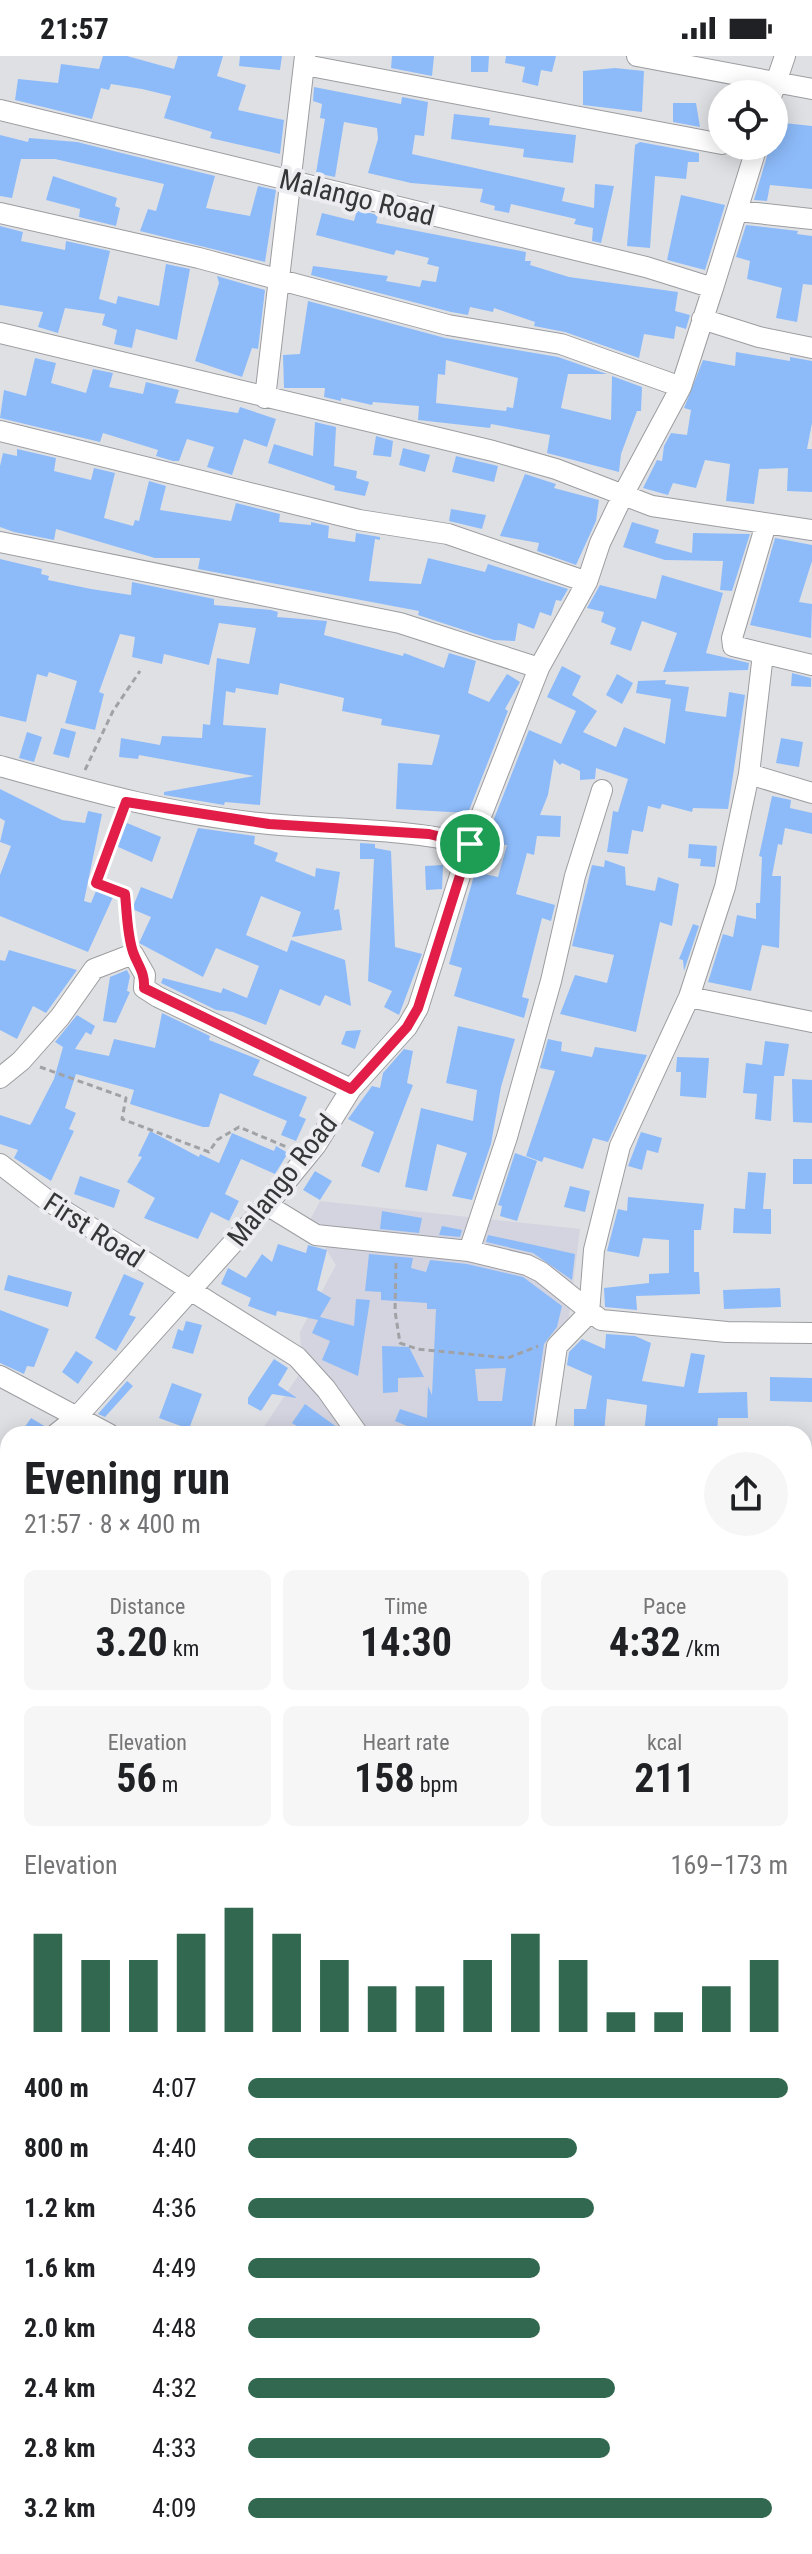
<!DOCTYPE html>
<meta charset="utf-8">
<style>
body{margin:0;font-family:"Roboto Condensed",sans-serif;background:#f6f6f6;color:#202124;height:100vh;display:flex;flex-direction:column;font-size:30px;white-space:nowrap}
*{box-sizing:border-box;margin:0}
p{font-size:26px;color:#757577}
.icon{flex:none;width:44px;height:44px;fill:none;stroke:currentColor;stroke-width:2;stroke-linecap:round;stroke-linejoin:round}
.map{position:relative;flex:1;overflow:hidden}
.side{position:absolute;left:0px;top:1370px;width:812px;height:1128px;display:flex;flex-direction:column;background:#fff;border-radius:24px 24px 0 0;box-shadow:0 4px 20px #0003}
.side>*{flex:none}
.buttons{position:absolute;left:708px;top:24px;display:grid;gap:16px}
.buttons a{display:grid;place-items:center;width:80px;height:80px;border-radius:50%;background:#fff;box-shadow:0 4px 20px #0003;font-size:40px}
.pin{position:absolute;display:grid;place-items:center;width:68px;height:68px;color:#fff;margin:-34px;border:4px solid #fff;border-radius:50%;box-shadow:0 2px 8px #0007}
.round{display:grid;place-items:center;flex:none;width:84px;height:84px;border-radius:42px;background:#f6f6f6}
.overview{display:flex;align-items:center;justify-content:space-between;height:136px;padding:0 24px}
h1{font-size:44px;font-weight:700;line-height:60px}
.stats{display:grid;grid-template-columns:repeat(3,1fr);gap:12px;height:136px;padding:8px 24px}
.stats div{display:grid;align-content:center;border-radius:12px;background:#f6f6f6;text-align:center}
.stats b{font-size:40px;font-weight:700}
.stats small{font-size:22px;font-weight:400}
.stats p{font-size:22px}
.chart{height:224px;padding:16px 24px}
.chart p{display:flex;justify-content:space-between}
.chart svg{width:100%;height:144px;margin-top:8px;stroke:#31684f;stroke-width:6}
ul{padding:0 24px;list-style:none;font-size:26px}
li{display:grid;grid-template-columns:128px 96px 1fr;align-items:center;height:60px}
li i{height:20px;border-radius:10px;background:#31684f}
.status{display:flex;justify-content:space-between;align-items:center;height:56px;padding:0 40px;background:#fff;direction:ltr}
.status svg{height:22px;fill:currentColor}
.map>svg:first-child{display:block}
</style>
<div class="status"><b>21:57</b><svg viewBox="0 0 49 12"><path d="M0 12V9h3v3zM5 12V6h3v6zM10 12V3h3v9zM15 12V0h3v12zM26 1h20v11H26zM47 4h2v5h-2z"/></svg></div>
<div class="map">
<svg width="812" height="2498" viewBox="0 0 812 2498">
<rect width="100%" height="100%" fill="#dfe0e4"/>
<path fill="#d3d4df" d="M320 1145 580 1173 554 1378H259L302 1314 300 1276 336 1209 309 1166Z
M812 2009V2224L804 2223V2010Z"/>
<path fill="#8dbbfa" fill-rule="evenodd" d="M103 0H127L174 13 178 0H223L217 20 246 29 238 54 284 64 280 98 210 82 212 76 164 62 171 40 142 33 111 28 109 34 101 32 92 63 15 44 18 23 58 27 61 8 99 13Z
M240 0H282L280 14 239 10Z
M392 0H434L432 20 391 12Z
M471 0H489L488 16H471Z
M506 0H556L552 16 541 14 538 30 522 26 525 11 505 7Z
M615 12 644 15 642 56 583 49V15Z
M314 31 401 48 402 41 428 46 424 80 415 79 412 98 565 132 562 145 594 152 595 128 614 130 601 187 592 185 593 172 574 168 576 163 511 148 509 157 494 154 495 150 480 146 483 133 411 127 368 117 378 83 377 72 344 66 335 121 316 117 325 63 320 62 322 48 313 45Z
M673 47H696L700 71 673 66Z
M454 58 490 62 489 69 576 79 573 107 523 101 524 93 451 83Z
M774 66 812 70V133L770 129 767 145 754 144 770 90H774Z
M0 79 28 86 29 82 77 86 215 120 206 152 250 160 258 130 276 134 265 206 140 175 148 153 156 155 164 128 55 103H21L12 142 0 140Z
M640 86 699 97V106H688L686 123 655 120 650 192 627 190 635 89Z
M53 120 117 142 115 150 120 152 116 170 79 161 80 153 46 144Z
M681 139 725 149 705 214 667 204Z
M357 154 378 159 376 167 526 196 525 205H531L530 209 569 221 678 236 675 255 690 259 686 273 676 270 674 283 644 278 639 302 565 276 534 270 535 266 494 252 493 256 470 251 468 259 451 256 311 219 313 210 388 220 386 225 420 231 422 224 436 226 439 211 427 208 429 202 396 194 394 199 316 179 322 157 354 165Z
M746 169 798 175 797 178 812 180V229L803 228 797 266 776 262 782 232 747 223 750 205 736 201Z
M0 170 23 176 21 185 65 194 66 185 110 195 99 243 116 248 118 240 159 250 166 208 190 213 177 284 136 273 132 292 114 288 117 274 102 269 105 258 65 252 58 277 38 271 43 256 0 249Z
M217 220 265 234 258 293 252 292 242 321 195 305 219 227Z
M308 245 445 282 558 301 607 318H568L561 352 611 364 612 320 642 331 641 355H637L621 398 619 416 547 397 550 379 491 368 490 372 418 364 419 350 373 346 372 349 341 342V345L324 341 325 332H284L283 299 300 298ZM446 304 518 322 513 352 507 351 506 355 436 347 438 318 445 319Z
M736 296 790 305V301L812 305V367L807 393H812V436L787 435 788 412 759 413 754 448 726 445 730 408 705 404 696 432 673 427 668 439 643 432 657 404 662 405 664 390 671 377 687 379 691 354 684 352 703 304 735 310Z
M35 302 56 307 51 327 86 337 93 313 113 317 109 331 143 338 146 326 179 334 175 347 238 357 240 351 276 363 267 391 244 383 232 419 207 411 214 391 187 383 179 405H173L156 400 158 394 103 377 100 386 0 362 4 334 26 340Z
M315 366 336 371 334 410 357 415 356 422 369 426 365 440 334 434 335 430 268 407 274 388 313 400Z
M376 380 393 385 391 401 373 399Z
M403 392 430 399 425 416 399 409Z
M17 393 56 402 54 415 91 424 94 412 115 417 104 462 133 470 135 464 139 465 149 425 166 430 160 454 231 465 236 447 280 458 279 466 311 469V466L329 470 328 482 355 486 356 477 380 481V484L375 483 369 525 421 528 428 502 485 516 488 508 568 533 561 545 556 544 551 560 540 556 534 573 518 567 515 585 494 584 418 559 419 555 198 513 200 502H155L56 473 54 484 14 476 0 471V410L3 397 17 400Z
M456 400 498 410 494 426 452 416Z
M525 418 556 428 554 432 599 444 596 465 576 509 537 495 539 487 500 480Z
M451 453 486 459 482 473 449 465Z
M632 466 659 474 655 487 692 497 693 477 750 478 732 535 720 534 723 505 665 504 623 491Z
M775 482 812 489V505L799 546 812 548 811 582 750 569Z
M0 503 42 513 41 518 49 520 48 524 91 533 131 539 132 526 214 543V549L271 554 278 556 277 561 327 565 324 579 403 600 404 597 444 612 449 597 476 605 468 637 489 646 507 618 520 626 505 653 508 655 468 757 396 753 398 707 432 709 440 679 381 669 382 663 342 655 344 642 280 627 278 639 236 632 235 637 226 635 223 669 266 672 260 749 225 746 224 749 164 739V736L254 720 139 699 138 703 119 701 121 682 160 689 162 680 202 682 203 668 210 669 217 602 249 608 256 572 219 567 209 609 164 598 162 608 132 601 135 581 120 578 99 636 104 638 95 674 65 667 77 625 49 616 47 621 37 618 26 666 0 660Z
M662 519 723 537 706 597 749 607 748 614 663 616 677 577 642 565 631 595 610 588 616 572 601 566 604 556 587 552 600 529 656 543Z
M562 610 581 620 572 639 597 655 583 676 616 691 624 671 665 688 671 643 636 637 638 625 666 624 665 628 689 631 685 655 726 661 729 636 745 639 728 753 693 752 692 756 662 748 660 753 648 750 643 776 632 774 628 798 607 796 613 755 618 756 628 723 596 712 595 723 580 724V715L562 707 560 709 554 703 548 739 540 759 561 760 560 781 537 780 534 799 527 797 516 838 555 849 551 865 542 862 522 941 529 943 524 962 454 940 462 912 449 908 475 816 498 821 507 789 484 788 529 674 561 688 576 655 547 641Z
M792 617 811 622V631L791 630Z
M617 618 633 627 622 648 606 639Z
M61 672 76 676 69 702 53 698Z
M27 676 42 681 34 706 19 702Z
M781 682 803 686 799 711 776 707Z
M0 733 62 764 85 767 88 755 102 758 84 845 91 847 96 835 113 841 88 896 0 860V819L11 790 0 786 5 765 0 762Z
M772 740 791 744 790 752 812 757V778L785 772 782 789 778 788 772 820H781L779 892 762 889 751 935 708 926 723 878 733 881 737 859 756 863V847H760L762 801 759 800Z
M127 767 161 781 152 806 116 790Z
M198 772 255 780 254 788 278 797 275 805 315 821 316 812 340 816 334 854 339 853 342 874 292 881 301 856 261 840 246 879 287 896 291 884 345 904 351 950 325 939 320 950 280 933 266 969 233 956 216 954 161 927 163 922 221 937 223 932 247 942 259 910 216 892 203 921 139 887 151 861 132 853 141 831 172 843Z
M360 787 375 788V792L391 795 395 891 422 898 399 959 384 951 392 935 368 925 374 803H360Z
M689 788 717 790 715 811 700 810 701 803 688 802Z
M605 804 625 811 626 829 655 835 658 821 679 828 672 870 660 866 636 976 560 958 575 919 607 927 614 899 572 890 592 809 604 811Z
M443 809 442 833 426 834 425 810Z
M693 868 699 870 684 915 683 904 679 903Z
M9 894 77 914 46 957 33 950 17 983 0 974V904L5 905Z
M127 914 130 920 127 935 130 936 116 967 103 965 110 921Z
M162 957 210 980 209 984 260 1004 253 1019 307 1041 299 1060 306 1063 296 1085 281 1079 287 1065 220 1037 209 1071H203L130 1048 134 1034 76 1018 65 1052 76 1057 69 1073 74 1075 51 1125 14 1102 18 1094 0 1088V1059L30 1069 32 1066 54 1023 63 991 55 986 77 959 95 970 91 979 86 976 75 993 109 1000 114 983 155 992Z
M458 970 515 983 501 1031 491 1088 472 1144 452 1140 467 1097 437 1088 427 1135 405 1131 421 1052 473 1065 477 1034 446 1027Z
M361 974 355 993 341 988 346 975Z
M548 983 562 986 561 995 592 1001 595 991 647 999 608 1086 593 1082 583 1113 544 1101 542 1106 526 1100 555 1015 540 1012Z
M765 985 789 988 784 1020H774L771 1065 755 1063 757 1038 743 1037 746 1007 762 1009Z
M404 993 413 995 407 1027 413 1029 379 1117 361 1110 374 1076 348 1063 372 1030 380 1032 383 1017Z
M677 1001 709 1002 706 1042 680 1040 681 1016H676Z
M792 1023 812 1024V1067L793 1066Z
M150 1075 199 1101 200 1098 219 1107 232 1077 274 1095 276 1090 288 1097 275 1118 241 1103 225 1138 239 1145 229 1165 211 1156 198 1183 144 1162 155 1142 127 1126 142 1101 138 1100Z
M641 1076 662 1082 658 1097 647 1094 642 1114 628 1110Z
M515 1097 537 1105 517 1165 500 1160 502 1150 498 1149Z
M793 1103H812V1128H793Z
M315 1115 332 1125 320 1144 303 1134Z
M748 1116 766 1117 763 1153H771V1178L733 1177 734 1152 745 1153Z
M80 1120 120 1134 114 1152 74 1138Z
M570 1130 590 1135 585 1156 564 1151Z
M628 1141 704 1148 701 1174H694V1216H699L700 1238 636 1240 637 1254 605 1251 604 1232 649 1227V1218L669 1217V1184L643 1182 639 1201 607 1195 618 1153 627 1155Z
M382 1155 422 1162 419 1177 380 1173Z
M442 1170 462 1174 460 1181 439 1179Z
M488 1179 575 1198 572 1224 533 1197 486 1186Z
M278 1188 306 1197 308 1189 327 1194 317 1234 331 1242 320 1261 354 1270 356 1243 370 1244 358 1320 322 1304 330 1285 312 1277 318 1264 277 1255 276 1260 248 1250 251 1242 221 1228 228 1212 246 1222 262 1198 272 1206Z
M369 1198 413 1202 411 1212 426 1216 430 1204 467 1208 523 1221 562 1250 557 1271 544 1288 531 1378H427L395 1365 400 1353 427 1362 428 1330 432 1339 436 1253H427V1247L381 1244V1236L365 1235ZM506 1312 502 1345H478L475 1313Z
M124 1218 144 1227 129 1259 136 1261 116 1295 95 1282Z
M8 1219 72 1236 68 1251 4 1234Z
M780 1232 781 1251 724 1253 723 1234Z
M0 1254 49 1273 34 1311 27 1310 24 1318 0 1307Z
M186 1265 202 1269 193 1298 172 1292 178 1273 183 1275Z
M606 1278 635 1280 651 1287 642 1325 684 1331 691 1297 705 1299 698 1337 747 1336 748 1362H718L717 1378H644L647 1349 607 1343 604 1377 574 1378V1353H586L592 1320 567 1309 569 1296 582 1283 605 1293Z
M382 1290 409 1291 424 1321 398 1322V1336L383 1337Z
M76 1295 93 1306 78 1328 62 1316Z
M274 1303 288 1312 278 1329 297 1342 272 1338 261 1355 248 1348V1342Z
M770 1321 812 1322V1346L770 1345Z
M127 1325 133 1330 105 1361 98 1358Z
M172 1327 202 1338 189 1373 159 1362Z
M305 1348 338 1372 342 1378H309L292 1367Z
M31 1362 46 1371 43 1378H20Z"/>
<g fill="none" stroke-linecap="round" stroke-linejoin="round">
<defs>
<path id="street" d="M637 0 812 33
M305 9 722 88
M772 38 785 0
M0 54 646 211 713 232 757 90
M738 155 812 163
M0 157 199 202 448 269 561 288 681 331
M702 263 759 281 812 292
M0 277 493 395 556 413 652 450 812 474
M265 342 305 0
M0 375 359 464 448 478 587 526
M766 468 732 582 733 590 812 609
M0 486 400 567 539 612
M0 710C89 735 177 760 269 768 337 774 403 772 470 788
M749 718 812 737
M689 941 812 966
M0 1022 21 1005 60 961 94 913 133 898 145 919 144 932 158 941 351 1033
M0 1108 47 1144 297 1301 326 1333 358 1378
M267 1149 316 1179 469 1195 527 1209 541 1216 601 1264 727 1276 812 1277
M469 1195 507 1081 551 925 575 820 602 734
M0 1320 109 1378
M56 1378 75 1363 267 1149 316 1089 351 1033 407 971 418 952 470 788 539 612 587 526 600 487 624 437 681 331 713 232
M544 1378 557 1290 589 1257 594 1194 620 1090 689 941 725 831 749 718 763 598
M0 1472 8 1456
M804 1529 812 1530
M804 1784 812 1780
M0 1838 8 1839
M804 2112 812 2111
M0 2243H8
M0 2271 8 2261
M79 2498 87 2490"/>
</defs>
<use href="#street" stroke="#9c9da0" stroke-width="22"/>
<path stroke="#a1a2a5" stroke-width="3" stroke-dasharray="6 4" stroke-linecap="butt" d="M85 714 113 655 140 615
M120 762 96 827 125 838 129 879
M40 1011 126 1042 122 1063 209 1096 217 1084 239 1071 289 1092
M396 1207 395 1255 400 1287 417 1293 508 1302 538 1290"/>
<use href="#street" stroke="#fff" stroke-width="20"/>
</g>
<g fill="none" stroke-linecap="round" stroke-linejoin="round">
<defs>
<path id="route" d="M126 746 269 768 429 778 470 788 418 952 407 971 351 1033 144 932C145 916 138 910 133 896 127 878 127 857 125 838L96 827Z"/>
</defs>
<use href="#route" stroke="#fff" stroke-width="16"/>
<use href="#route" stroke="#e11d48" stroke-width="10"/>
</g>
<g text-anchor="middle" stroke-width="8" stroke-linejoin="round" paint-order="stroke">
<g font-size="28" fill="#353637" stroke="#ededf1">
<text transform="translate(357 141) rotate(14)" y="10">Malango Road</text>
<text transform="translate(282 1124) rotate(-52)" y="10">Malango Road</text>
<text transform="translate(94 1174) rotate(33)" y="10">First Road</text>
</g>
</g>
</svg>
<div class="buttons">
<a><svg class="icon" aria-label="locate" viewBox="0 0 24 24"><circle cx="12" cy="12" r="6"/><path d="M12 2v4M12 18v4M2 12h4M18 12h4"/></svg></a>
</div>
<div class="pin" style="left:470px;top:788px;background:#1e9e55"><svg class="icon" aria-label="arrive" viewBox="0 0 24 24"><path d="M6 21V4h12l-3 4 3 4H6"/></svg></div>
<section class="side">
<div class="overview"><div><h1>Evening run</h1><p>21:57 · 8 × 400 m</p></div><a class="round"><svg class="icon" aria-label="share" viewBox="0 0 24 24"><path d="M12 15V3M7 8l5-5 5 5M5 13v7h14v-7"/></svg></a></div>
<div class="stats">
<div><p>Distance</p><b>3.20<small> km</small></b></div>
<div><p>Time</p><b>14:30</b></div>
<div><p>Pace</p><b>4:32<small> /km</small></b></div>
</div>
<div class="stats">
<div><p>Elevation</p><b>56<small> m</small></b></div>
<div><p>Heart rate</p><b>158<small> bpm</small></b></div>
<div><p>kcal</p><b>211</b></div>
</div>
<div class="chart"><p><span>Elevation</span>169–173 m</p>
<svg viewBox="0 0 160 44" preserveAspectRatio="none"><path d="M5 44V14M15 44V22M25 44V22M35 44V14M45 44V6M55 44V14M65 44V22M75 44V30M85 44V30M95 44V22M105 44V14M115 44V22M125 44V38M135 44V38M145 44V30M155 44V22"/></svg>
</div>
<ul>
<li><b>400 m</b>4:07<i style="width:100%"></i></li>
<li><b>800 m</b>4:40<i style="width:61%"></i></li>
<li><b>1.2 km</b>4:36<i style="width:64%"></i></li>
<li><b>1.6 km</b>4:49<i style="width:54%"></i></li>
<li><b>2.0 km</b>4:48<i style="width:54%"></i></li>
<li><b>2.4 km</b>4:32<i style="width:68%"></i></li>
<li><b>2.8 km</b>4:33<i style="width:67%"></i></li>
<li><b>3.2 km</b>4:09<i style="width:97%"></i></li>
</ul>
</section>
</div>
